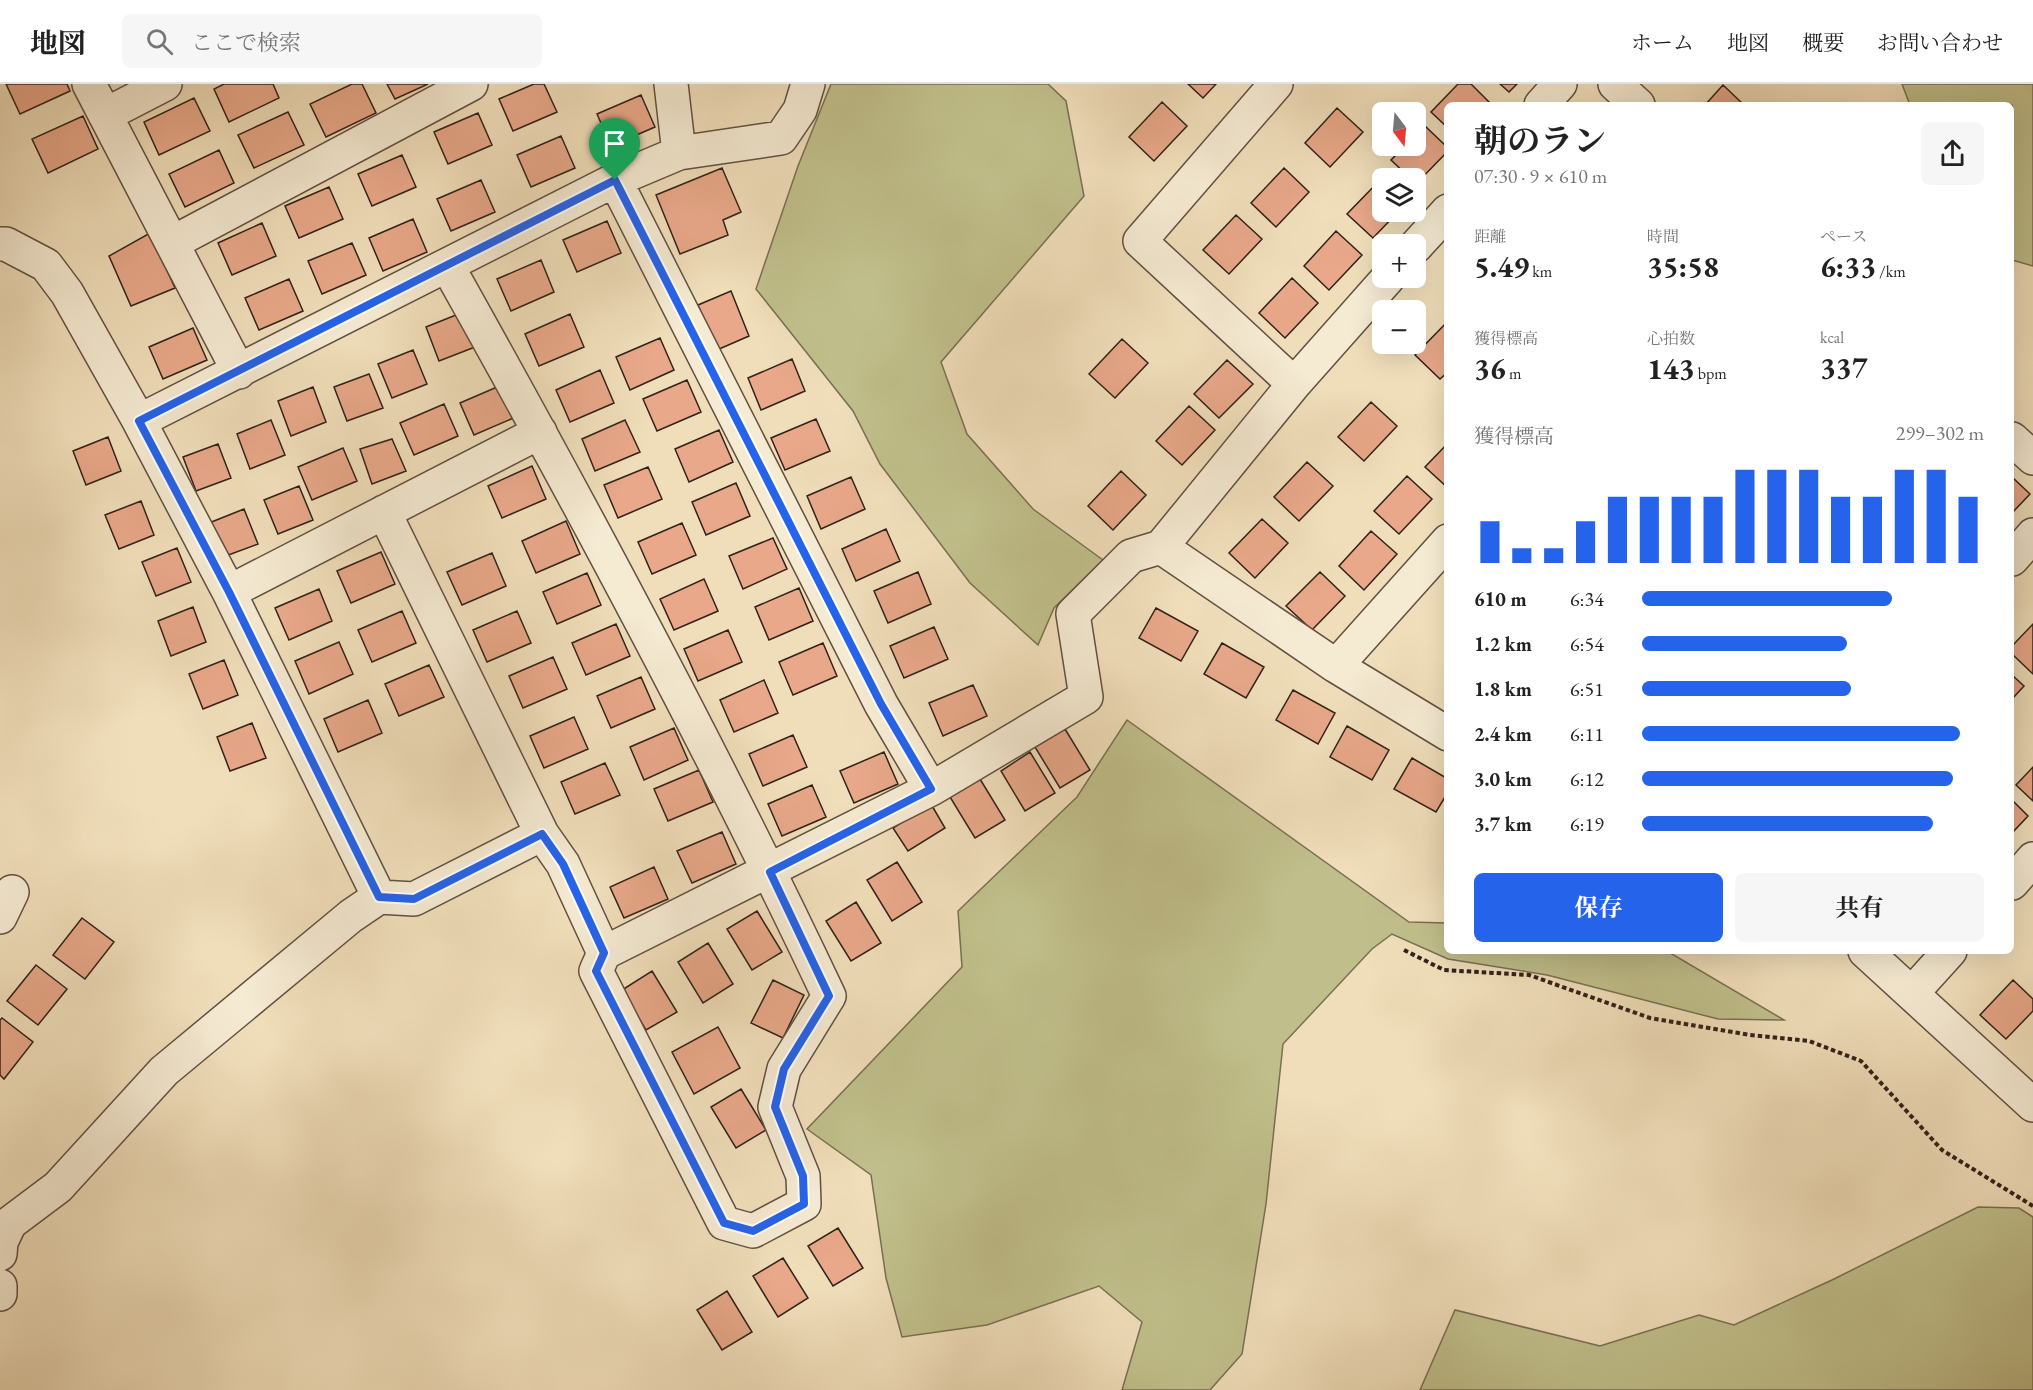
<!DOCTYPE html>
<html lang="ja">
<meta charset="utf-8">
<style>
body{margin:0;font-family:"EB Garamond","Noto Serif JP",serif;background:#f6f6f6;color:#222;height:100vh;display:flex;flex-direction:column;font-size:22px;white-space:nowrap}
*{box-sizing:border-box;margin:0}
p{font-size:20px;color:#767676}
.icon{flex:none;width:33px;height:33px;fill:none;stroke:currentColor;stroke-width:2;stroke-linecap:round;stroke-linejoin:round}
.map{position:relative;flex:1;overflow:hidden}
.details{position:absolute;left:1444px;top:18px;width:570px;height:852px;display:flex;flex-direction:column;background:#fff;border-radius:9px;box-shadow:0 6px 24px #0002}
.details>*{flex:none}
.needle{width:39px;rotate:164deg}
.tools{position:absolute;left:1372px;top:18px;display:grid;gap:12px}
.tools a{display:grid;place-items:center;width:54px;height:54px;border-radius:9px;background:#fff;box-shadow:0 6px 24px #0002;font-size:30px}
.pin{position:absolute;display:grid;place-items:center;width:51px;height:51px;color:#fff;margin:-62px -26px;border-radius:50% 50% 50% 0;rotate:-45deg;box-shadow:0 0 6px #0007}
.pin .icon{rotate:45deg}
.round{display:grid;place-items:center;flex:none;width:63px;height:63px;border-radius:9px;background:#f6f6f6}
.headline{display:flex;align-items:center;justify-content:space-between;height:102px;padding:0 30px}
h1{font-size:33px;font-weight:700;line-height:45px}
.stats{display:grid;grid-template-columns:repeat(3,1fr);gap:9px;height:102px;padding:6px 30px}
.stats div{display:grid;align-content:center}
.stats b{font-size:30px;font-weight:700}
.stats small{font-size:16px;font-weight:400}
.stats p{font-size:16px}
.chart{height:168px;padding:12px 30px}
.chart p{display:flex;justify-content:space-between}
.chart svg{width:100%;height:108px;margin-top:6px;stroke:#2563eb;stroke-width:6}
.cta{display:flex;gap:12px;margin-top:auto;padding:12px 30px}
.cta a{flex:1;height:69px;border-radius:9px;background:#2563eb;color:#fff;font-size:24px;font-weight:700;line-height:69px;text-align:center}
.cta a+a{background:#f6f6f6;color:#222}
ul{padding:0 30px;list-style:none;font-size:20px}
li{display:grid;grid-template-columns:96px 72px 1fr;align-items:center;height:45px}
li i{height:15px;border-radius:8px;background:#2563eb}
header{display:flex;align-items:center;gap:36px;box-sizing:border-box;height:84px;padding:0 30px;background:#fff;border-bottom:2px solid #e0e0e0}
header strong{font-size:28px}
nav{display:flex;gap:33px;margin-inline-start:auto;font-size:21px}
.search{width:420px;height:54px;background:#f6f6f6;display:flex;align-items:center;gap:15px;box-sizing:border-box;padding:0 21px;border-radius:9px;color:#767676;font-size:22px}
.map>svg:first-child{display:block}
</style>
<header>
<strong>地図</strong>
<div class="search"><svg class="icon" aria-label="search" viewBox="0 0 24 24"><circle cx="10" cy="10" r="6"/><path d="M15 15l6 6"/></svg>ここで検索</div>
<nav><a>ホーム</a><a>地図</a><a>概要</a><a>お問い合わせ</a></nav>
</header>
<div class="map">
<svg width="2033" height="1306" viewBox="0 0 2033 1306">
<rect width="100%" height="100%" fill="#f0deba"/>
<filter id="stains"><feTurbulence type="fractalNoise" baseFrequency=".00333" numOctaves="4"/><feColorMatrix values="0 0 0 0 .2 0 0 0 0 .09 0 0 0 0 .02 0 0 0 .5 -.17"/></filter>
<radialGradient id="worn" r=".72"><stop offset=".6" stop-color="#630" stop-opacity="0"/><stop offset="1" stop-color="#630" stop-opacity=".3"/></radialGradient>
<path fill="#c0bf8b" stroke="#787052" stroke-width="1.5" d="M831 0H1048L1066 17 1084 112 941 278 967 350 1033 425 1103 476 1054 524 1038 561 970 499 880 380 853 327 756 205 798 82Z
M1902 0H2033V182L2012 176V21H1910Z
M1127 636 1409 838 1447 839 1448 867H1667L1784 936 1718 935 1547 891 1448 875 1392 850 1372 865 1283 960 1266 1120 1242 1270 1210 1306H1122L1142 1238 1099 1202 987 1241 902 1253 886 1194 871 1091 807 1045 962 883 958 827 1077 713Z
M1978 1123 2019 1124 2033 1133V1306H1420L1455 1226 1600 1262 1699 1231 1734 1241 1832 1196Z"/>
<path fill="#e8a889" stroke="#312119" stroke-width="1.5" d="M6 0H67L70 7 20 30Z
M224 0H273L279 14 229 38 214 5Z
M352 0H362L376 29 326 53 310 20Z
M387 0H428L395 15Z
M534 0H544L557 28 513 47 499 15Z
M1188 0H1216L1203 14Z
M1458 0H1471L1489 18 1486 21H1448V44L1431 28Z
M1500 0H1517L1509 8Z
M1723 1 1744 21H1705Z
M641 11 655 43 611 62 597 30Z
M194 14 210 47 159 71 144 38Z
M1162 18 1187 42 1154 77 1129 53Z
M1337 24 1363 48 1330 83 1305 59Z
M288 28 304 61 254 84 238 51Z
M478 29 492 61 448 80 434 48Z
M83 32 98 65 48 89 32 55Z
M1424 41 1448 64V67L1416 100V94H1410L1391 76 1405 62H1416V50Z
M561 52 575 84 531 103 517 71Z
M219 66 234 99 185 123 169 90Z
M402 71 416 103 372 122 358 90Z
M722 84 741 128 723 136 728 151 680 170 656 111Z
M1284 84 1309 108 1276 143 1251 119Z
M481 96 495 128 451 147 437 115Z
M1380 96 1383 99V128H1398L1373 154 1347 130Z
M329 103 343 135 299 154 285 122Z
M1236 131 1262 155 1229 190 1203 166Z
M413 135 427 168 383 187 369 154Z
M607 137 621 169 577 188 563 156Z
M262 139 276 172 232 191 218 159Z
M1336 147 1362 171 1329 206 1304 182Z
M150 149 175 204 131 222 109 172Z
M352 159 366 191 322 210 308 177Z
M541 176 554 208 511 227 497 195Z
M1292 194 1318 219 1285 254 1259 229Z
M289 195 303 227 259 246 245 214Z
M731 207 749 252 717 266 698 221Z
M461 229 475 263 439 277 426 243Z
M570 230 584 263 539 282 525 250Z
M1448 237V288L1440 295 1415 271Z
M193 244 207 276 163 295 149 263Z
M660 254 674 286 630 306 616 273Z
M1122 255 1148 279 1115 314 1089 290Z
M413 266 427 300 392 314 378 280Z
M792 275 805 307 761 326 748 294Z
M1227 276 1253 300 1219 334 1194 310Z
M600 286 614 319 570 338 556 306Z
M369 290 383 324 347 337 334 303Z
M687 296 701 328 657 347 643 315Z
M504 300 518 332 474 351 460 319Z
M313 303 326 338 291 352 278 317Z
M1371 318 1397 342 1364 377 1338 353Z
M444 320 458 352 414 371 400 339Z
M1189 322 1215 346 1182 381 1156 357Z
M816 335 830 367 785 386 771 354Z
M271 336 285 371 250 385 237 350Z
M625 336 640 368 595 387 582 355Z
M719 346 733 378 689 398 675 365Z
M108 353 121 387 86 401 73 367Z
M392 355 406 387 372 400 360 365Z
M1448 359V404L1425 383Z
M218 360 231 394 196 407 183 373Z
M343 364 357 397 312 416 298 383Z
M1307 378 1333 402 1299 437 1274 413Z
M532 382 546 415 502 434 488 402Z
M648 383 662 415 618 434 604 401Z
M1121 387 1146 411 1113 446 1088 422Z
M1407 392 1432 415 1399 450 1374 427Z
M851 393 865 425 821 445 807 412Z
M2012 393 2030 410 2012 429Z
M736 399 750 432 706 451 692 418Z
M299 402 313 436 278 450 264 416Z
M141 417 154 451 119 465 105 431Z
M244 425 258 460 223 473 209 439Z
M1262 435 1288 459 1255 494 1229 469Z
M566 437 580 470 536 489 522 457Z
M682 439 696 471 652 490 638 458Z
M886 445 900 477 856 497 842 465Z
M1371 447 1397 470 1364 506 1339 482Z
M773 454 787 485 743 505 729 472Z
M177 464 191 498 156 512 142 478Z
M381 468 395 500 351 519 337 487Z
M492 469 506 502 462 521 447 488Z
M918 488 931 520 888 539 874 507Z
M1320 488 1345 512 1312 546 1286 522Z
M587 489 601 521 557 540 543 508Z
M704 495 718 527 674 546 660 515Z
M799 504 813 537 769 556 755 523Z
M319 505 332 537 289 556 275 524Z
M193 523 206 558 171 572 158 537Z
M1156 524 1198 547 1181 577 1139 554Z
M402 527 416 559 372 578 358 546Z
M517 527 531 559 487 578 473 546Z
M616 540 630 572 586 591 572 559Z
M2033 540V590L2012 570V562Z
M934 543 948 575 904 594 890 562Z
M728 546 742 578 698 597 684 565Z
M339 558 353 590 309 610 295 577Z
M823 559 837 592 793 611 779 578Z
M1222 559 1264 583 1246 614 1204 590Z
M553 573 567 605 523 624 509 592Z
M224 576 238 611 203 625 189 590Z
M429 581 444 613 399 632 385 600Z
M2012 591 2024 602 2012 615Z
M641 593 655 625 611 644 597 612Z
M764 596 778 629 734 648 720 616Z
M973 601 987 632 943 652 929 619Z
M1293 606 1335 629 1318 660 1276 636Z
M368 616 382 649 338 668 324 635Z
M574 633 588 665 544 684 530 652Z
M252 639 266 674 230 687 217 653Z
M1347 642 1389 666 1372 696 1330 673Z
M674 644 688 676 644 696 630 663Z
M1065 645 1090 686 1060 704 1035 663Z
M793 651 807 683 763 702 749 670Z
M884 668 898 700 854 719 840 687Z
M1030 668 1055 709 1025 727 1001 687Z
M1412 674 1448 695V708L1436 728 1394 705Z
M605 679 620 711 575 730 561 698Z
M2033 683V717L2016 701Z
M699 686 713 718 668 737 654 705Z
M980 695 1005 736 975 754 950 713Z
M812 701 826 733 782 752 768 720Z
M2012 716 2028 732 2012 749Z
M931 720 945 744 908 767 893 744Z
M722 748 736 780 692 799 677 767Z
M897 778 922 818 892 837 867 796Z
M654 783 668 815 624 834 610 803Z
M856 818 881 859 851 877 826 837Z
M757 827 782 868 752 886 727 845Z
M82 834 114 858 85 895 53 871Z
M708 859 733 900 703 919 678 878Z
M36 881 67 905 38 941 7 917Z
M652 887 677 928 646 946 622 906Z
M773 896 804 911 783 954 751 939Z
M2013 896 2033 915V927L2006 955 1980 931Z
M2 934 33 958 4 995 0 991V936Z
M718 943 740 984 694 1010 672 968Z
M741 1005 766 1046 736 1064 711 1023Z
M838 1144 863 1184 833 1202 808 1162Z
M783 1174 808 1214 778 1233 753 1192Z
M727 1207 752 1248 722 1266 697 1226Z"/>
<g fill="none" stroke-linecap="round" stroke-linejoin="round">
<defs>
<path id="street" d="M89 0 239 288
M1276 0 1140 157 1294 300
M1615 0 1638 21
M1541 21 1560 0
M105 31 165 0
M679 69 781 54 800 26 808 0
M172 159 471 0
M0 160H6L46 181 67 209 139 337 229 508 379 813
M1416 162 1448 127
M448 183C582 422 712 664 829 912L784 985 775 1023 803 1092 804 1120 753 1147 724 1139 596 887 604 869
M1388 194 1294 300 1161 463 1336 582 1448 650
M139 337 615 96 679 69 671 0
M2012 355 2033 374
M384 428 542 750
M2012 475 2033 451
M229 508 540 348
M1336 582 1448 457
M931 705 1086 613 1073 530 1131 472 1161 463
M2012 799 2033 775
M0 833 12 808
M1865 867 2033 1021
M1912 909 1950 867
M0 1170 1 1158 10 1139 58 1103 164 987 351 832 379 813 414 815 542 750 563 780 604 869 931 705 881 620 615 96
M0 1202V1210"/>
</defs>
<use href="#street" stroke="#615041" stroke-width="36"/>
<path stroke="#312119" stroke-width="4" stroke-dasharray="4.5 3" stroke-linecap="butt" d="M1404 866 1444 886 1529 891 1650 934 1750 951 1809 957 1861 977 1942 1066 2033 1122"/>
<use href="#street" stroke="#f5ead2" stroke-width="33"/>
</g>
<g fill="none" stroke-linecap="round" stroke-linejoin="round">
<defs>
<path id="route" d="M615 96 881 620 931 705 770 788 829 912 784 985 775 1023 803 1092 804 1120 753 1147 724 1139 596 887 604 869 563 780 542 750 414 815 379 813 229 508 139 337Z"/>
</defs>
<use href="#route" stroke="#fff" stroke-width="12"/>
<use href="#route" stroke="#2563eb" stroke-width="8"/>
</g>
<rect width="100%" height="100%" filter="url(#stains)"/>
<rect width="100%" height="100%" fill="url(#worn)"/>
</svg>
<div class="tools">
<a><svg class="needle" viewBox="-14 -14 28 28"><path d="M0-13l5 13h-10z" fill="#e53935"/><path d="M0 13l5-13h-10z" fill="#767676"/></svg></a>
<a><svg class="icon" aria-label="layers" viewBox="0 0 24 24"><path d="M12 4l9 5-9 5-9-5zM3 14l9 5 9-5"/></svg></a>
<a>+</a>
<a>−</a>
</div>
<div class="pin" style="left:615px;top:96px;background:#1e9e55"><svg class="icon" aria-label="arrive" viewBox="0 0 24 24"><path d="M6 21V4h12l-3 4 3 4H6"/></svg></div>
<section class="details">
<div class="headline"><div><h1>朝のラン</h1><p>07:30 · 9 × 610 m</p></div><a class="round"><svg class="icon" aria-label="share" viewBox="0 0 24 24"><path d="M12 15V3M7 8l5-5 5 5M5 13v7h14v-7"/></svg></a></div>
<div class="stats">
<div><p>距離</p><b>5.49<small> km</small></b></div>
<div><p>時間</p><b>35:58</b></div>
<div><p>ペース</p><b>6:33<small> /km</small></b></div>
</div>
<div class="stats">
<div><p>獲得標高</p><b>36<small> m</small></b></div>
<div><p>心拍数</p><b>143<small> bpm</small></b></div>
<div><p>kcal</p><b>337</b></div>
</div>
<div class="chart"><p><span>獲得標高</span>299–302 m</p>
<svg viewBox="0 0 160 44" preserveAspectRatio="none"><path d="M5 44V27M15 44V38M25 44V38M35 44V27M45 44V17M55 44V17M65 44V17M75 44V17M85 44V6M95 44V6M105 44V6M115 44V17M125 44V17M135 44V6M145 44V6M155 44V17"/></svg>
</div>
<ul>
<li><b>610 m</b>6:34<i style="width:73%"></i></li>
<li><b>1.2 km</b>6:54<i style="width:60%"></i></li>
<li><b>1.8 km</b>6:51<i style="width:61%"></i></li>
<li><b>2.4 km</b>6:11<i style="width:93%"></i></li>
<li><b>3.0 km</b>6:12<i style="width:91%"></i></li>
<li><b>3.7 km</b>6:19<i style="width:85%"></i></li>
</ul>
<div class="cta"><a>保存</a><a>共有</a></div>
</section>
</div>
